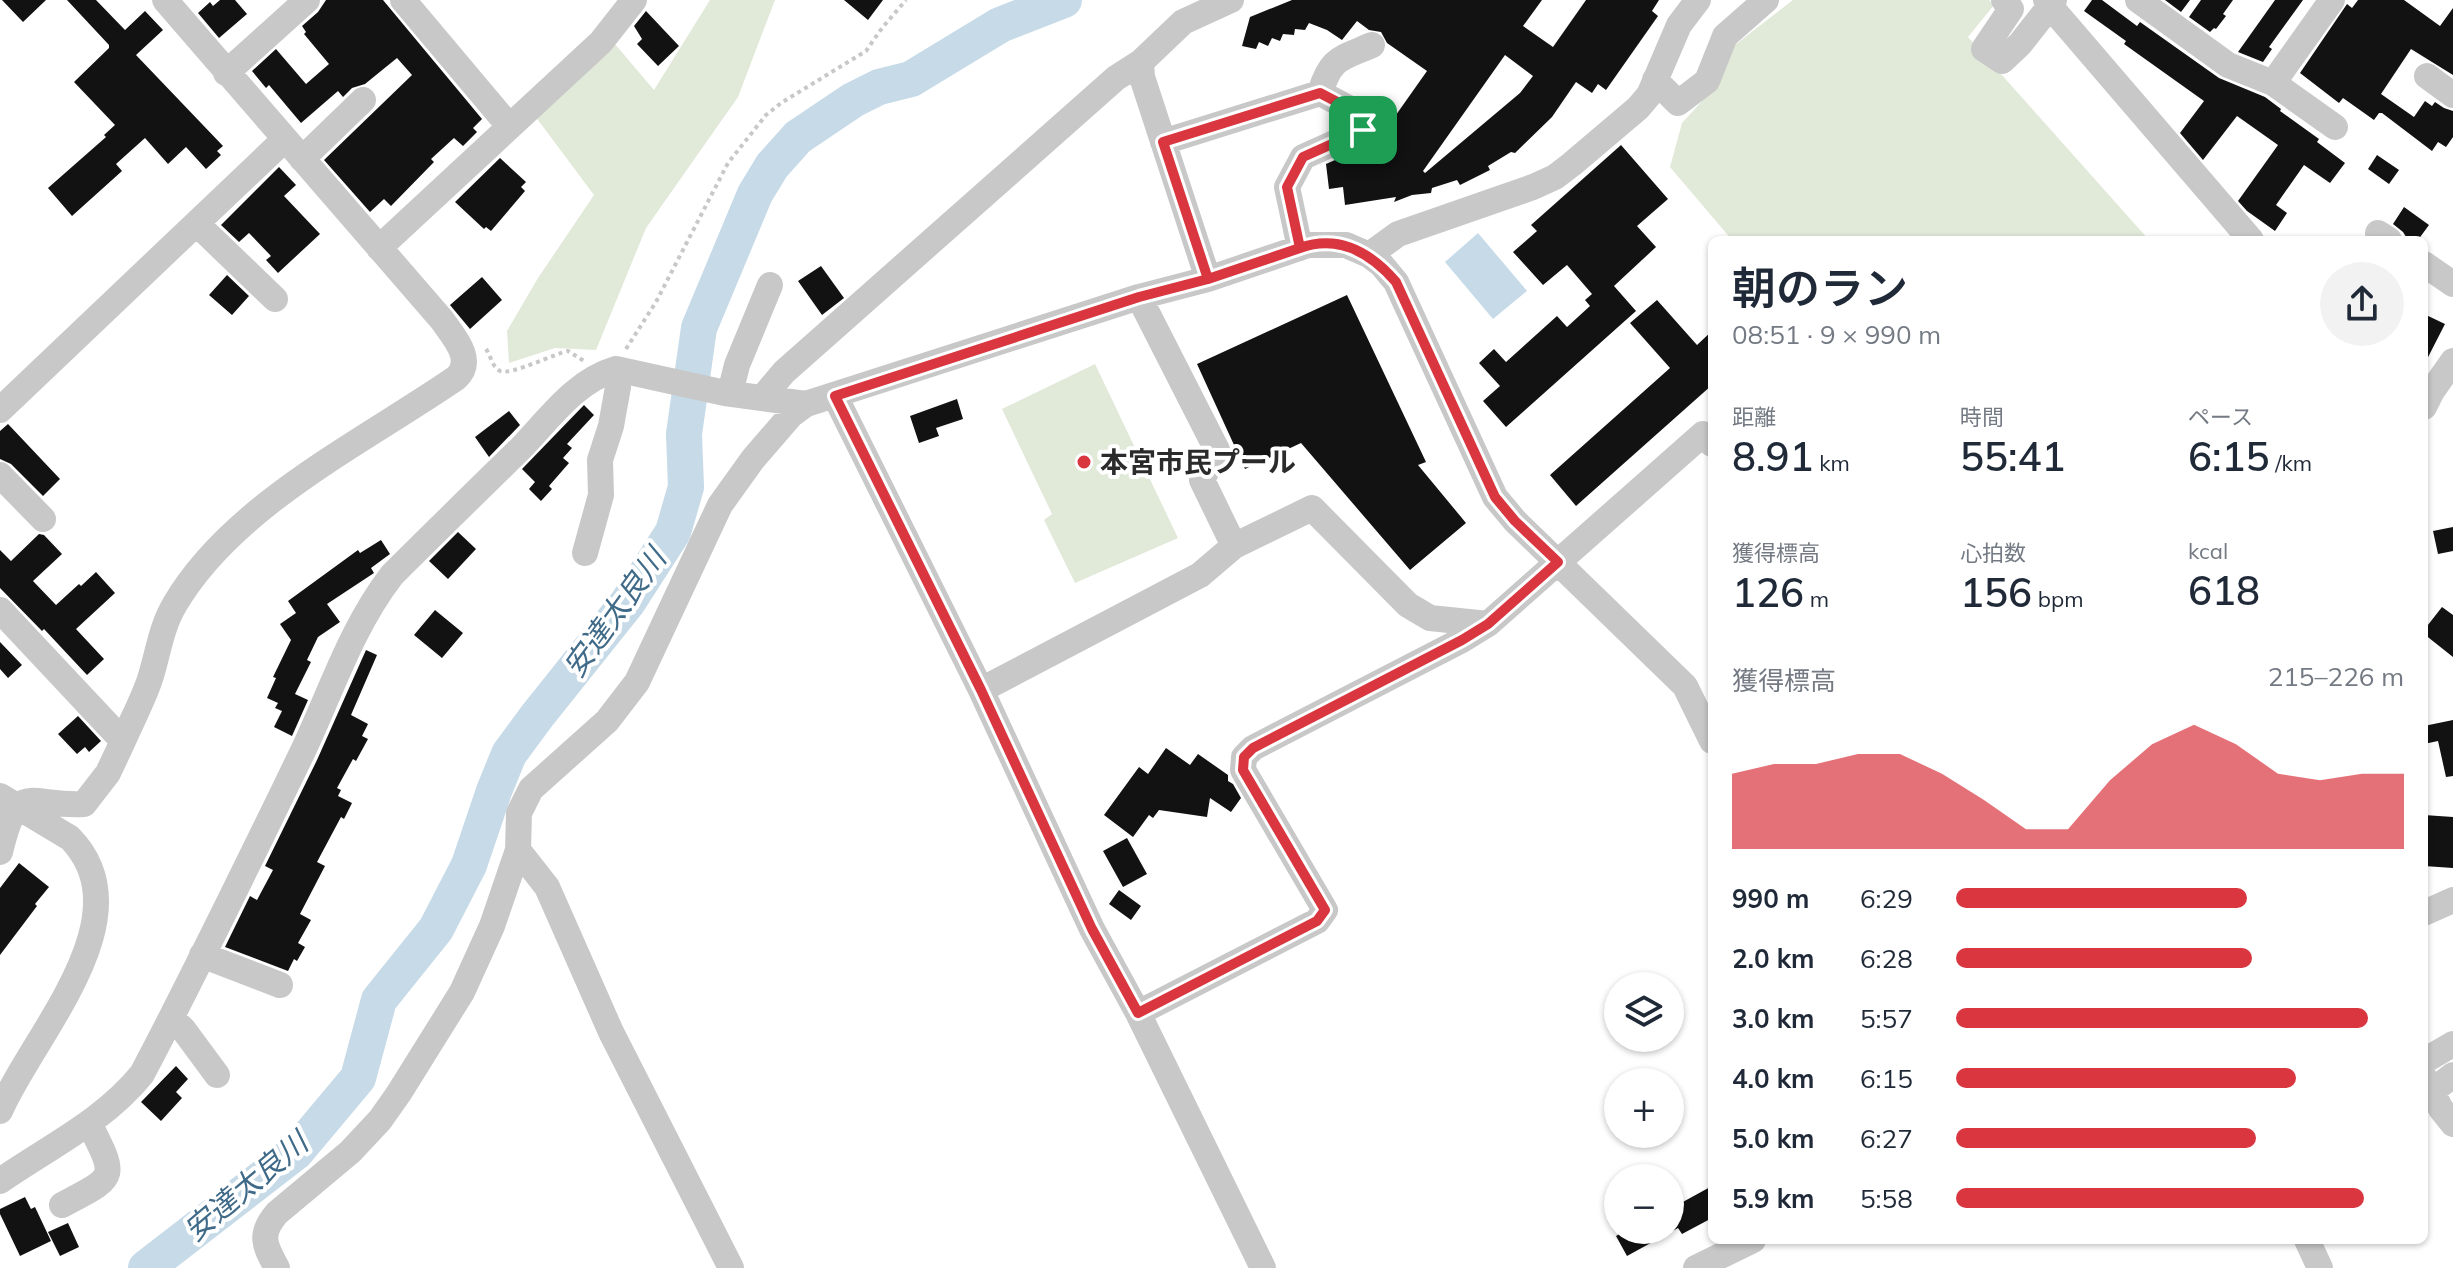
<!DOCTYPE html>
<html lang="ja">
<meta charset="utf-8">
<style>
body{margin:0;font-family:Mulish,"Noto Sans JP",sans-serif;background:#f2f2f3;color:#1f2937;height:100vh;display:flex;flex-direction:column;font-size:30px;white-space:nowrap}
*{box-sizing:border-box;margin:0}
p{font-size:26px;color:#747a83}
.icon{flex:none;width:44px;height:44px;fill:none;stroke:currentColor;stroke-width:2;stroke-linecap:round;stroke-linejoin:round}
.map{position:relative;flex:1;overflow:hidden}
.drawer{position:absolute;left:1708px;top:236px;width:720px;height:1008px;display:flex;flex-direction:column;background:#fff;border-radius:12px;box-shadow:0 2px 6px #0004}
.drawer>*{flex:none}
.controls{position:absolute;left:1604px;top:972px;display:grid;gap:16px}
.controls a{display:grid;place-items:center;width:80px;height:80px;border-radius:50%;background:#fff;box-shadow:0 2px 6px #0004;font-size:40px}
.pin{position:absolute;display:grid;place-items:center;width:68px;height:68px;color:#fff;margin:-34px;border-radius:16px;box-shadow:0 4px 12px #0006}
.round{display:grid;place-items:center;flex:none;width:84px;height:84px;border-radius:42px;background:#f2f2f3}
.head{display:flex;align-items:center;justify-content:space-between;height:136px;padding:0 24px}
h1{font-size:44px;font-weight:600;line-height:60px}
.stats{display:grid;grid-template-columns:repeat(3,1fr);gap:12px;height:136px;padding:8px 24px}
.stats div{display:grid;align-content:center}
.stats b{font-size:40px;font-weight:600}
.stats small{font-size:22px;font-weight:400}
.stats p{font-size:22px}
.chart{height:224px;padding:16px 24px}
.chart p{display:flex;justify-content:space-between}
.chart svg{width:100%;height:144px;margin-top:8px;fill:#da363f;opacity:.7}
ul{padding:0 24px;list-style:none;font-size:26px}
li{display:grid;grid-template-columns:128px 96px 1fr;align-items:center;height:60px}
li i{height:20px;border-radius:10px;background:#da363f}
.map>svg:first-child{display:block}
</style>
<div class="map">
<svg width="2453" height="1268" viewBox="0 0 2453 1268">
<rect width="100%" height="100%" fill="#fff"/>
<path fill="#e1e9d9" d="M710 0H775L738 97 646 228 596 350 555 348 509 363 507 331 538 278 594 195 535 116 614 43 654 90Z
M1793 0H1989L1994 5 1968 37 2149 240H1732L1670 167 1682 123 1714 88 1731 48Z
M1095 364 1178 538 1075 583 1044 520 1052 514 1002 409Z"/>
<path fill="#c6dae8" d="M1478 233 1527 291 1493 319 1445 262Z"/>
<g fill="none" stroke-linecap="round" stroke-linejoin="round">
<path stroke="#c6dae8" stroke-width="36" d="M146 1268 296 1152 358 1078 379 1000 436 929 469 865 494 791 509 754 537 716 628 602 673 532 686 487 684 434 699 328 755 194 772 166 798 137 853 100 879 87 911 79 1000 25 1064 0"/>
</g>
<path fill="#121212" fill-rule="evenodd" d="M2 0H46L23 22Z
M67 0H96L125 30 145 11 163 30 136 55 223 146 217 151 221 155 206 169 186 147 168 164 145 138 116 164 122 171 72 216 48 188 106 137 104 135 115 125 74 82 109 48V45Z
M220 0H235L247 14 219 38 198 13 210 2 213 6Z
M326 0H383L482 119 473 128 477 132 463 146 454 138 431 159 434 162 391 206 384 199 370 212 324 160 412 75 397 58 365 84 352 88 343 97 338 91 301 123 269 85 266 88 252 71 276 49 306 84 329 64 304 34 306 32 302 26 318 12Z
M844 0H883L868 20Z
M1292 0H1542L1523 26 1553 47 1586 0H1659L1652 11 1658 16 1606 90 1598 84 1592 93 1576 82 1552 117 1515 153 1511 152 1488 166 1490 170 1460 185 1457 180 1432 188 1431 193 1412 195 1394 202 1396 197 1345 205 1343 187 1329 189 1326 164 1335 160 1367 156 1427 71 1387 43 1381 32 1369 30 1357 21 1342 40 1327 30 1309 23 1305 30 1295 29 1294 35 1283 34 1280 41 1272 38 1268 46 1259 42 1256 49 1242 46 1250 17ZM1505 55 1533 76 1520 93 1425 173 1423 171Z
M2092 0H2102L2137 26 2140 22 2219 78 2265 97 2281 109 2280 111 2319 139 2317 142 2345 163 2330 183 2304 165 2276 205 2287 213 2275 231 2247 211 2238 201 2278 145 2237 116 2203 160 2180 133 2204 101 2124 44 2126 41 2084 11Z
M2165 0H2190L2181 12Z
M2201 0H2233L2223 14 2226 16 2216 29 2214 28 2210 32 2189 17Z
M2275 0H2303L2269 47 2272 49 2263 62 2238 52Z
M2358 0H2404L2440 26 2453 8V75L2411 49 2381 94 2414 117 2425 101 2432 106 2435 102 2444 108 2453 111V137L2446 147 2438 142 2432 151 2382 113H2379L2374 120 2343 98 2339 103 2300 73 2347 4 2352 8Z
M646 11 679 46 658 66 637 44 642 39 634 26Z
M1621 145 1668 199 1637 226 1656 247 1614 286 1636 311 1506 427 1483 401 1500 386 1479 363 1494 349 1506 362 1557 316 1567 327 1590 306 1585 300 1592 294 1567 265 1543 285 1513 252 1537 231 1531 225Z
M2377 155 2399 170 2389 184 2368 169Z
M500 158 526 182 521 187 525 191 491 231 486 227 484 229 455 202Z
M279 167 296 185 284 196 320 234 278 273 266 260 271 256 249 233 239 242 221 225Z
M2404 207 2429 225 2418 240H2408L2403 232 2393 224Z
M821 266 844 298 822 315 798 281Z
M227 275 249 296 232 315 209 295Z
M482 277 502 300 470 329 450 305Z
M1347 295 1426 462 1418 465 1466 523 1410 570 1301 443 1245 469 1197 364Z
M1657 300 1697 345 1712 331V385L1576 506 1550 475 1670 368 1630 323Z
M2424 314 2445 324 2424 365Z
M957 399 963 419 936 428 939 436 919 443 910 416Z
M584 405 594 415 567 444 572 448 563 458 569 463 549 486 552 489 541 501 529 489 535 482 522 469Z
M509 411 520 425 489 457 475 437Z
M8 424 60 479 43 496 11 464 0 459V431Z
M2453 527V551L2438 554 2433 531Z
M458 532 476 549 448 579 429 561Z
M39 534 44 535 62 554 33 581 56 605 79 584 81 586 96 572 115 593 76 629 104 659 87 675 44 629 42 631 0 588V550L11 561Z
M381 540 390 554 371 568 374 573 327 604 340 622 318 637 307 660 311 662 295 694 308 700 292 736 274 727 282 711 275 708 278 703 267 698 276 678 273 677 291 640 280 624 296 613 288 601 358 550 360 553Z
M2442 607 2453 615V657L2424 634V630Z
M435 610 463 633 442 658 414 635Z
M0 642 22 665 8 678 0 669Z
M366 650 377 655 351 715 368 724 362 736 368 739 356 761 353 759 337 788 341 790 338 796 352 803 344 819 341 817 317 862 325 866 300 914 311 920 298 943 305 947 297 961 294 959 288 971 225 947 250 896 257 900 273 870 265 866 317 760Z
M78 716 101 741 89 752 85 747 77 754 58 734Z
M2453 720V776L2446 777 2438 741 2424 744V726Z
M1166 748 1190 765 1198 754 1228 775V781L1233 784 1241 798 1231 812 1210 798 1207 817 1159 810 1153 818 1149 815 1133 837 1104 815 1139 767 1148 774Z
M2424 815 2453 817V868L2424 866Z
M1127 838 1147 874 1123 887 1103 851Z
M19 863 49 887 35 904 37 906 0 955V888Z
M1119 890 1141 906 1131 920 1109 904Z
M176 1066 188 1079 176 1092 182 1098 161 1121 141 1102Z
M1712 1186V1218L1682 1234 1678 1228 1627 1256 1616 1236 1627 1230H1670V1209Z
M25 1197 31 1209 35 1207 51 1241 20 1256 0 1214V1209Z
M68 1223 79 1247 60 1256 48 1232Z"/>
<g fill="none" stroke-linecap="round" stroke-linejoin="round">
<path stroke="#c8c8c8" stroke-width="4" stroke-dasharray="4 4" stroke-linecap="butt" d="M486 349C491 356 492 367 500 371 510 376 556 353 568 351L584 361
M626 349 656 302 728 163 766 115 781 103 866 51 882 28 906 0"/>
<path stroke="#c8c8c8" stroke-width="26" d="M403 0 509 126
M2004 0 2011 9 1984 49 2002 61 2020 44 2050 6 2046 0
M2054 0 2050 6 2251 240
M2138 0 2228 65 2273 83 2335 127
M226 73 307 0
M2427 76 2453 95
M1655 80 1678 103 1707 81 1725 36 1766 0
M2273 83 2332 0
M1320 93C1331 57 1340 59 1372 45
M1163 142 1320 93 1356 112 1374 115 1363 130 1303 157 1287 187 1300 248
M302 159 363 100
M197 224 275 299
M2378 233 2389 240
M379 248 601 42 634 0
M1369 255 1398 234 1533 187 1555 177 1572 164 1638 108 1649 95 1679 25 1698 0
M2424 264 2453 284
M1208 279 1142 77 1141 62 1183 22 1231 0
M1139 297 1217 450 1202 480 1234 546
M730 393 737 365 770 285
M835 396 981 690 1092 929 1138 1013 1263 1268
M763 397 784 372 1116 78 1141 62
M2424 407 2432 391 2453 361
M0 410 285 139
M0 475 43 519
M585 553 601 495 600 460 611 426 618 387 616 369
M0 610 123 741 108 773 84 804C27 807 18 778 0 852
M981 690 1200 575 1234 546 1312 508 1408 605 1430 618 1488 624
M123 741C132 720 143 700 150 679 158 654 161 627 175 604 233 505 363 442 456 378 476 360 453 336 442 320L165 0
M0 796 70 838C147 917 32 1036 0 1111
M2424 913 2453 900
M202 955 280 985
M1138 1013 1317 921 1325 910 1243 770 1244 757 1253 748 1462 640 1488 624 1703 434 1712 444
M171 1018 183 1029 217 1075
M2424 1061 2453 1044
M2424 1077 2441 1109 2453 1124
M2431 1092 2453 1075
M0 1181C49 1147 104 1121 142 1074 198 968 250 860 302 753 331 692 351 628 392 575 435 532 478 490 521 448 549 419 575 381 616 369L725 393 806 404 1139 297 1208 279 1308 245H1346L1369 255 1381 264 1396 282 1495 497 1515 521 1685 686 1712 741
M62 1205C116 1176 118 1180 89 1123
M2307 1240 2320 1268
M277 1268C265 1246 258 1235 277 1213L350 1152 380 1120 399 1093 462 992 492 926 518 850
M731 1268 611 1032 547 887 518 850 519 813 531 789 607 721 637 682 720 505 753 459 791 415 806 404
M1696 1268 1753 1240"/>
</g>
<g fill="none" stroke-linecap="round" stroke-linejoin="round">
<defs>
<path id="route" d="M1363 130 1303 157 1287 187 1300 248 1208 279 1139 297 835 396 981 690 1092 929 1138 1013 1317 921 1325 910 1243 770 1244 757 1253 748 1462 640 1488 624 1558 562 1515 521 1495 497 1396 282C1371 253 1339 234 1300 248L1208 279 1163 142 1320 93 1356 112 1374 115 1363 130"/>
</defs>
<use href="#route" stroke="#fff" stroke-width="16"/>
<use href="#route" stroke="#da363f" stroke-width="10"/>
</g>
<circle fill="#da363f" stroke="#fff" stroke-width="3" cx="1084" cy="462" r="8"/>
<g text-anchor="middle" stroke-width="8" stroke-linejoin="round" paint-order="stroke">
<g font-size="28" font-weight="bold" fill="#2b2b2b" stroke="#fff" text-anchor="start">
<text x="1100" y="472">本宮市民プール</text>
</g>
<g font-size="30" font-style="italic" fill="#3f6a88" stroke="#fff">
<text transform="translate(615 613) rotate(-54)" y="10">安達太良川</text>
<text transform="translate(246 1187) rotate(-40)" y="10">安達太良川</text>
</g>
</g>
</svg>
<div class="controls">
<a><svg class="icon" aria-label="layers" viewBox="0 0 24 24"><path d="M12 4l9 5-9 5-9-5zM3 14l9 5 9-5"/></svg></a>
<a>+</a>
<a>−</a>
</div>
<div class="pin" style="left:1363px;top:130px;background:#1e9e55"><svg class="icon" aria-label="arrive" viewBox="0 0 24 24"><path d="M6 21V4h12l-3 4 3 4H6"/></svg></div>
<section class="drawer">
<div class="head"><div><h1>朝のラン</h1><p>08:51 · 9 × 990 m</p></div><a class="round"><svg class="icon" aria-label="share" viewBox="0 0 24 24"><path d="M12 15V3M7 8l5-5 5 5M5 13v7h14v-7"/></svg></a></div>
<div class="stats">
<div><p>距離</p><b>8.91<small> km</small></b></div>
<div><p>時間</p><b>55:41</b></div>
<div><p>ペース</p><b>6:15<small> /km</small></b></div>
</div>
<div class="stats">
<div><p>獲得標高</p><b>126<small> m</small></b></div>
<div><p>心拍数</p><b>156<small> bpm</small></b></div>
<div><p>kcal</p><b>618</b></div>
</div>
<div class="chart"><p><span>獲得標高</span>215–226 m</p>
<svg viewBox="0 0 160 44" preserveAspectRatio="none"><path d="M0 44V21L10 18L20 18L30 15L40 15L50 21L60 29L70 38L80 38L90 23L100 12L110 6L120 12L130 21L140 23L150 21L160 21V44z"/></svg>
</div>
<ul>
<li><b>990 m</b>6:29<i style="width:65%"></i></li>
<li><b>2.0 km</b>6:28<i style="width:66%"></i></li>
<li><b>3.0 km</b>5:57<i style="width:92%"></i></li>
<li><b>4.0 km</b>6:15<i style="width:76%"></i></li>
<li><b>5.0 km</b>6:27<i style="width:67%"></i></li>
<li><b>5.9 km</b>5:58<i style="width:91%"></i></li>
</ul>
</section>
</div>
